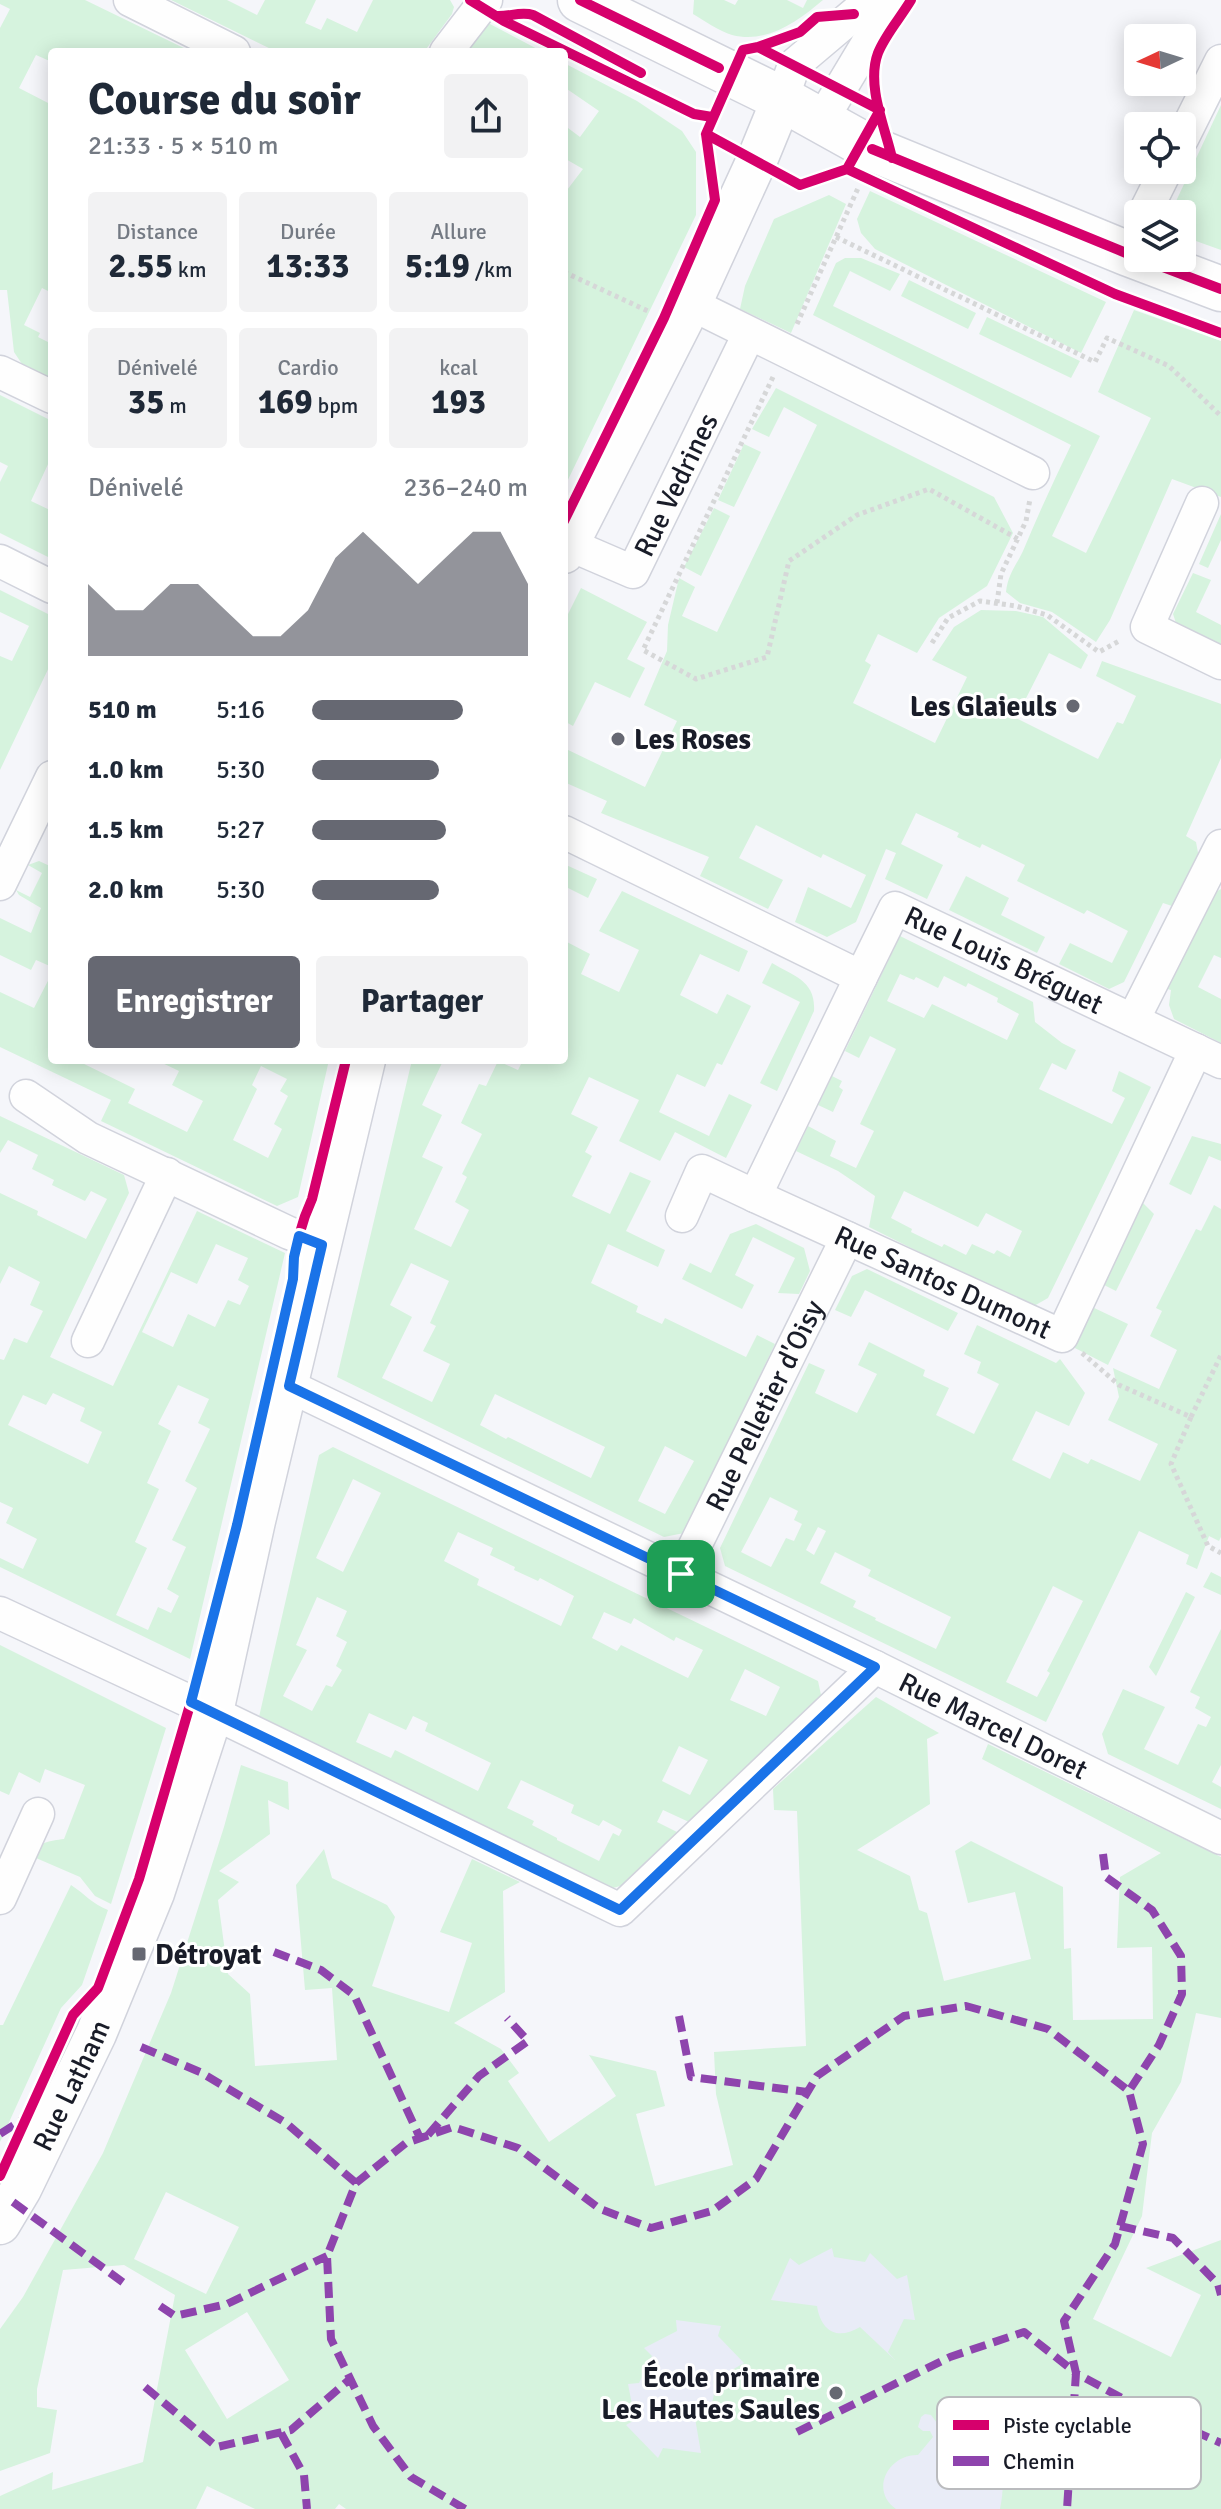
<!DOCTYPE html>
<html lang="fr">
<meta charset="utf-8">
<style>
body{margin:0;font-family:Signika,sans-serif;background:#f2f2f3;color:#1f2937;height:100vh;display:flex;flex-direction:column;font-size:30px;white-space:nowrap}
*{box-sizing:border-box;margin:0}
p{font-size:26px;color:#747a83}
.icon{flex:none;width:44px;height:44px;fill:none;stroke:currentColor;stroke-width:2;stroke-linecap:round;stroke-linejoin:round}
.map{position:relative;flex:1;overflow:hidden}
.drawer{position:absolute;left:48px;top:48px;width:520px;height:1016px;display:flex;flex-direction:column;background:#fff;border-radius:8px;box-shadow:0 4px 20px #0003}
.drawer>*{flex:none}
.needle{width:52px;rotate:266deg}
.tools{position:absolute;left:1124px;top:24px;display:grid;gap:16px}
.tools a{display:grid;place-items:center;width:72px;height:72px;border-radius:8px;background:#fff;box-shadow:0 4px 20px #0003;font-size:40px}
.pin{position:absolute;display:grid;place-items:center;width:68px;height:68px;color:#fff;margin:-34px;border-radius:16px;box-shadow:0 4px 12px #0006}
.round{display:grid;place-items:center;flex:none;width:84px;height:84px;border-radius:8px;background:#f2f2f3}
.headline{display:flex;align-items:center;justify-content:space-between;height:136px;padding:0 40px}
h1{font-size:44px;font-weight:700;line-height:60px}
.figures{display:grid;grid-template-columns:repeat(3,1fr);gap:12px;height:136px;padding:8px 40px}
.figures div{display:grid;align-content:center;border-radius:8px;background:#f2f2f3;text-align:center}
.figures b{font-size:34px;font-weight:700}
.figures small{font-size:22px;font-weight:400}
.figures p{font-size:22px}
.chart{height:224px;padding:16px 40px}
.chart p{display:flex;justify-content:space-between}
.chart svg{width:100%;height:144px;margin-top:8px;fill:#666872;opacity:.7}
.action{display:flex;gap:16px;margin-top:auto;padding:16px 40px}
.action a{flex:1;height:92px;border-radius:8px;background:#666872;color:#fff;font-size:32px;font-weight:700;line-height:92px;text-align:center}
.action a+a{background:#f2f2f3;color:#1f2937}
ul{padding:0 40px;list-style:none;font-size:26px}
li{display:grid;grid-template-columns:128px 96px 1fr;align-items:center;height:60px}
li i{height:20px;border-radius:10px;background:#666872}
.map>svg:first-child{display:block}
</style>
<div class="map">
<svg width="1221" height="2509" viewBox="0 0 1221 2509">
<rect width="100%" height="100%" fill="#f5f6fa"/>
<path fill="#e9ecf7" d="M771 2229 921 2244 1180 2509H609L610 2379Z"/>
<path fill="#d6f3de" fill-rule="evenodd" d="M0 0H85L192 52H52V62L36 55 19 88 52 105V293L42 288 24 325 40 333 38 337 52 344V381L24 367 14 352 7 290H0V28L10 9 0 4Z
M171 0H227L257 15 265 0H316L305 23 321 30 327 18 357 32 373 0H450L454 7 452 14 424 52H277Z
M694 0H724L735 5 738 0H787L803 8 807 0H823C798 21 768 44 732 35 719 31 705 21 693 14Z
M488 23 543 52H467Z
M564 63 637 101 682 131 696 152V215L564 488V194L583 169 564 158V125L580 137 599 111 564 87Z
M1221 105V250L1182 236V214H1170Z
M870 191 1106 302 1081 353 875 249 861 233 857 219Z
M829 195 846 204 791 333 740 309 745 286 774 219Z
M845 258H861L900 274 890 291 850 271 833 306 1100 436 1052 536 1086 553 1151 418 1098 392 1134 310 1221 341V497L1172 479 1110 620 1096 642 1052 612 1020 603 1006 592C1008 574 1016 566 1023 551 1038 515 1054 480 1071 445L813 315 836 263Z
M909 280 976 313 968 329 901 296Z
M987 317 1080 361 1071 378 979 334Z
M776 388 994 497 1013 533 987 586 939 618 917 653 878 634 865 661 871 665 853 703 935 743 967 677 932 660 954 627 981 610 1016 611 1043 617 1088 655 1081 669 1049 653 1016 718 1098 759 1117 722 1123 724 1136 696 1096 676 1102 661 1221 704V758L1186 836 1196 842 1199 858 1172 906 1163 903 1124 982 1109 989 1059 964 1070 943 1112 963 1128 931 1087 910 1084 914 1017 881 1025 865 982 844 980 848 957 837 959 833 916 813 901 844 943 865 927 899 885 879 896 853 886 849 856 922 827 937 795 922 808 887 851 908 866 875 823 854 821 858 756 825 739 858 783 880 768 909 700 876 709 857 601 813 607 801 564 782V748L645 787 677 721 644 705 667 651 668 625 679 578 695 587 682 616 717 632 817 425 784 407 769 437 752 429Z
M0 395 52 421V463L49 462 31 501 52 511V559L0 533V482L8 466 0 462Z
M744 444 761 452 734 507 718 500Z
M714 508 730 516 701 576 684 567Z
M1221 514V540L1208 568 1199 564Z
M1193 573 1211 580 1196 612 1221 625V645L1176 623 1173 614Z
M581 588 647 622 627 659 645 668 630 698 595 682 573 726 564 721V622Z
M0 590 52 616V661L0 770V656L12 661 29 626 0 612Z
M39 861 52 867V967L36 960 31 970 0 955V918L31 933 41 908 19 895 16 890 30 897 42 873 28 865Z
M564 864 597 879 588 898 564 886Z
M966 876 1009 898 1001 915 1045 937 1037 953 949 910Z
M1221 889V958L1214 955 1198 987 1221 999V1043L1174 1019 1169 1005 1171 990 1163 988 1210 895Z
M622 891 748 951 739 972 700 954 680 995 717 1014 727 994 751 1006 722 1065 717 1063 705 1087 677 1074 659 1112 709 1136 729 1094 752 1105 726 1158 675 1132 660 1161 619 1141 639 1100 589 1077 571 1114 598 1127 585 1152 592 1156 572 1196 610 1214 630 1172 651 1181 626 1231 665 1250 658 1267 608 1244 591 1283 638 1306 636 1312 662 1324 665 1318 746 1357 757 1335 775 1344 684 1533 664 1537 337 1377 412 1060 442 1063 422 1105 442 1115 422 1157 443 1167 414 1229 451 1247 469 1210 455 1202 467 1177 462 1174 482 1134 461 1123 479 1084 486 1086 498 1061 518 1070 523 1060H564V934L567 936 565 941 590 954 581 974 619 992 639 950 599 931ZM411 1263 449 1281 430 1323 436 1326 423 1351 450 1364 432 1402 382 1378 412 1317 390 1305ZM495 1394 605 1447 591 1478 508 1437 506 1439 480 1425ZM665 1446 694 1461 665 1514 638 1501Z
M900 936 1033 1002 1035 1022 1062 1043 1076 1050 1066 1070 1052 1063 1039 1089 1112 1124 1125 1098 1112 1091 1119 1071 1151 1087 1048 1298 1034 1306 1023 1304 869 1227 875 1196 838 1171 796 1151 808 1126 836 1141 830 1156 856 1168 874 1131 860 1124 896 1049 870 1036 859 1058 845 1051ZM900 974 914 980 916 977 938 988 944 976 966 987 968 983 998 998 997 1002 1019 1014 1007 1040 932 1004 924 1018 887 1001ZM904 1191 978 1227 986 1213 1022 1231 1010 1257 997 1250 994 1254 972 1244 966 1255 944 1244 942 1247 911 1232 912 1229 891 1218Z
M772 963C794 976 816 981 814 1011L777 1091 760 1083 800 1002 762 983Z
M52 973V1060H76L135 1089 128 1103 187 1132 203 1101 172 1085 179 1071 156 1060H329L298 1197 277 1206 101 1121 111 1100 0 1047V992L34 1008ZM261 1066 287 1079 280 1091 288 1096 274 1124 282 1129 268 1158 233 1140 257 1089 252 1085Z
M832 1076 842 1081 839 1087 843 1090 833 1112 818 1105Z
M0 1116 124 1175 129 1193 50 1357 113 1386 197 1211 285 1253 190 1659 0 1567V1558L23 1569 37 1539 6 1523 13 1508 0 1502V1359L4 1360 14 1338 27 1343 43 1311 30 1305 40 1282 9 1266 0 1284V1193L38 1211 37 1215 86 1239 107 1199 91 1191 85 1201 52 1185 54 1180 32 1169 38 1155 8 1140 0 1153ZM216 1244 248 1258 238 1280 249 1286 240 1305 228 1300 215 1327 188 1314 173 1347 142 1332 171 1272 197 1284ZM178 1385 209 1399 198 1423 210 1429 185 1481 197 1488 172 1540 186 1547 167 1589 179 1596 171 1613 158 1607 148 1630 116 1615 147 1548 135 1542 159 1489 147 1483 171 1431 158 1424ZM53 1393 85 1408 80 1421 102 1432 88 1464 8 1425 23 1395 46 1405Z
M1192 1136 1221 1144V1161L1209 1156 1191 1195 1169 1184Z
M1140 1200 1154 1214 1116 1291 1100 1283Z
M1214 1205 1221 1209V1537L1219 1541 1209 1536 1197 1569 1186 1564 1189 1555 1139 1531 1046 1722 725 1566 720 1548 809 1363 825 1370 815 1393 857 1413 877 1374 858 1365 869 1342 925 1370 923 1376 949 1388 936 1415 974 1434 999 1384 977 1373 981 1362 964 1354 977 1325 1056 1363 1060 1359 1085 1393 1069 1426 1036 1411 1012 1460 1050 1479 1063 1452 1088 1464 1091 1459 1140 1481 1158 1444 1108 1420 1119 1397 1113 1368 1159 1389 1177 1350 1150 1336 1162 1311 1156 1308 1196 1229 1201 1231ZM770 1497 798 1511 794 1520 802 1524 794 1541 786 1538 771 1567 741 1552ZM818 1527 826 1531 814 1555 806 1550ZM835 1552 871 1570 868 1576 951 1617 936 1649 875 1620 876 1618 853 1607 856 1601 820 1583ZM1053 1586 1083 1601 1047 1671 1050 1673 1037 1697 1006 1682Z
M756 1224 804 1248 810 1271 799 1294 778 1293 795 1258 753 1237 735 1275 754 1285 742 1309 682 1279 690 1263 711 1273 730 1234Z
M867 1269 958 1313 948 1331 865 1290 851 1317 835 1310 852 1276Z
M1090 1306 1128 1324 1108 1365 1071 1346Z
M333 1447 818 1681 821 1695 689 1822 663 1810 657 1822 679 1833 624 1885 609 1889 259 1717 319 1455ZM353 1479 381 1493 343 1572 316 1558ZM458 1532 493 1548 490 1555 515 1567 514 1570 538 1581 540 1578 574 1596 561 1626 477 1585 479 1579 444 1561ZM317 1597 347 1611 336 1636 347 1642 336 1666 342 1670 332 1687 326 1685 312 1711 283 1696 307 1650 296 1645ZM604 1612 631 1624 634 1618 674 1641 676 1637 703 1650 688 1678 621 1645 617 1651 592 1638ZM745 1669 780 1687 766 1716 730 1700ZM369 1713 406 1730 413 1716 428 1723 425 1731 491 1763 478 1791 395 1750 391 1758 356 1742ZM679 1746 708 1760 690 1795 662 1781ZM521 1780 574 1805 571 1813 599 1826 603 1820 622 1830 619 1836 613 1833 599 1861 557 1840V1838L532 1825 534 1821 507 1808Z
M1211 1572 1221 1577V1595L1203 1587Z
M1186 1592 1195 1597 1156 1676 1149 1667Z
M1221 1629V1765L1212 1782 1221 1787V1809L1108 1754 1102 1734 1123 1689 1165 1707 1144 1749 1178 1765 1198 1724 1206 1727 1211 1717 1195 1708 1200 1697 1190 1692Z
M0 1645 166 1728 111 1904 95 1896 80 1877 29 1855C37 1842 50 1841 64 1839L85 1785 45 1769 40 1783 19 1772 9 1795 0 1791Z
M876 1697 939 1733 927 1739 930 1804 857 1850 910 1876 919 1910 927 1913 944 1981 1031 1959 1015 1892 968 1903 955 1851 971 1841 1063 1887 1064 1949 1071 1948 1073 2020 1153 2019 1152 1947 1117 1948 1120 1877 1161 1853 982 1759 988 1744 1221 1857V2018L1196 2013 1181 2082 1152 2133 1142 2216 1093 2319 1171 2357 1201 2295 1146 2268 1221 2240V2509H1000C1009 2465 997 2428 963 2398L940 2427 931 2415 925 2414 921 2417 918 2427 923 2431H930L933 2437 918 2455C889 2454 869 2490 896 2509H346L339 2504 335 2509H255L207 2486 196 2509H0V2496L53 2472 52 2490 143 2462 175 2295 124 2265 63 2270 37 2389V2407L57 2410 50 2453 0 2471V2329L23 2297 103 2153 171 1993 224 1827 241 1765 288 1782 289 1810 268 1800 270 1834 219 1871 239 1882 218 1900 228 1974 250 1994 255 2066 337 2060 332 1988 305 1990 296 1885 324 1849 332 1878 387 1905 395 1917 372 1986 449 2012 472 1943 440 1932 472 1859 520 1882 503 1891 505 1992 454 2023 501 2049 519 2073 508 2081 549 2142 616 2096 589 2055 656 2071 665 2106 636 2114 655 2186 733 2165 716 2094 714 2052 806 2046 797 1811 774 1810 773 1789ZM166 2192 239 2227 206 2294 134 2259ZM832 2248 834 2257 865 2262 870 2253 897 2279 907 2275 915 2320 904 2319 888 2352 895 2360 860 2327C837 2341 821 2331 817 2306L771 2300 790 2258 799 2265ZM247 2312 289 2380 227 2419 185 2350ZM676 2320 721 2326 718 2336 744 2363 713 2381C716 2400 712 2409 695 2418L701 2453 663 2448 658 2458 626 2425 635 2420 628 2384 639 2383 652 2356 644 2348 677 2331Z
M71 1885C85 1894 92 1904 108 1910L82 1985 61 2008 0 2142V2025H3Z"/>
<g fill="none" stroke-linecap="round" stroke-linejoin="round">
<defs>
<g id="minor">
<path d="M130 0 234 52"/>
<path d="M446 52 486 0"/>
<path d="M782 99 794 65 871 0"/>
<path d="M821 121 866 46 890 0"/>
<path d="M1182 139 1221 61"/>
<path d="M1144 214 1166 170"/>
<path d="M691 304 1033 473"/>
<path d="M0 372 52 397"/>
<path d="M1202 503 1147 627 1221 663"/>
<path id="s1" d="M568 544 633 572 749 334"/>
<path d="M0 561 52 587"/>
<path id="s2" d="M564 832 861 977 895 908 1221 1062"/>
<path d="M0 884 52 777"/>
<path id="s3" d="M861 977 755 1196 1062 1336 1196 1050"/>
<path d="M1133 1020 1221 846"/>
<path d="M26 1096 88 1138 289 1233 322 1245"/>
<path d="M682 1216 702 1171 755 1196"/>
<path d="M88 1341 167 1174"/>
<path id="s4" d="M289 1386 875 1667 1221 1838"/>
<path id="s5" d="M681 1574 847 1238"/>
<path d="M0 1613 191 1702 620 1910 875 1667"/>
<path d="M0 1898 38 1814"/>
</g>
<g id="tertiary">
<path d="M564 553 691 304 757 160 782 99"/>
<path id="s6" d="M0 2224 21 2189 96 2034 154 1893 213 1712 255 1521 365 1060"/>
</g>
<path id="primary" d="M580 0 782 99 872 149 1126 253 1221 289"/>
</defs>
<use href="#minor" stroke="#d1d3dc" stroke-width="35"/>
<use href="#tertiary" stroke="#d1d3dc" stroke-width="43"/>
<use href="#primary" stroke="#d1d3dc" stroke-width="47"/>
<path stroke="#d6d7d8" stroke-width="5" stroke-dasharray="4 4" stroke-linecap="butt" d="M836 237 1095 362 1107 338 1169 366 1221 416
M564 272 650 312
M797 324 859 186
M773 377 643 650 696 679 767 657 789 561 857 515 929 489 1018 539
M997 603 1001 574 1026 521 1030 499
M932 643 948 618 980 601 1016 606 1047 615 1099 652 1121 640
M1082 1353 1119 1385 1191 1417 1171 1464 1208 1546 1221 1553
M1191 1417 1221 1355"/>
<use href="#minor" stroke="#fefefe" stroke-width="32"/>
<use href="#tertiary" stroke="#fefefe" stroke-width="40"/>
<use href="#primary" stroke="#fefefe" stroke-width="44"/>
<path stroke="#8e44ad" stroke-width="8" stroke-dasharray="16 8" stroke-linecap="butt" d="M1103 1854 1106 1877 1152 1910 1181 1956 1182 1994 1159 2045 1129 2091
M274 1952 321 1970 354 1995 420 2138
M679 2016 691 2077 807 2092
M141 2047 200 2072 286 2123 356 2183
M0 2134 22 2120
M428 2135 479 2076 528 2041 507 2018
M13 2202 128 2286
M1120 2226 1173 2238 1218 2284 1221 2295
M160 2306 175 2316 227 2304 327 2256
M145 2387 217 2447 291 2430 350 2379
M797 2432 950 2357 1024 2332 1076 2373 1067 2509
M281 2433 304 2475 307 2509
M465 2509 411 2477 373 2426 331 2339 327 2256 356 2183 406 2143 453 2127 518 2148 600 2209 651 2228 712 2211 756 2179 817 2076 904 2016 966 2006 1048 2029 1129 2091 1143 2144 1115 2244 1064 2321 1076 2373 1129 2402 1221 2443"/>
<defs>
<path id="cycleway" d="M470 0 504 21 694 114 712 117
M580 0 719 68
M496 16C509 17 521 11 533 15L641 73
M758 47 800 32 817 17 854 14
M872 149 1126 253 1221 289
M892 158C885 127 866 85 878 53 885 35 901 17 911 0
M847 169 880 110 758 47 743 50 706 134 800 185 847 169 1115 294 1221 333
M564 521 664 318 715 200 706 134
M0 2176 73 2015 98 1988 139 1879 197 1681 237 1525 293 1279C294 1251 300 1225 312 1199L346 1060"/>
</defs>
<use href="#cycleway" stroke="#fff" stroke-width="15"/>
<use href="#cycleway" stroke="#d6006c" stroke-width="10"/>
</g>
<g fill="none" stroke-linecap="round" stroke-linejoin="round">
<defs>
<path id="route" d="M299 1236 322 1245 289 1386 875 1667 620 1910 191 1702 237 1525 293 1279 294 1257Z"/>
</defs>
<use href="#route" stroke="#fff" stroke-width="16"/>
<use href="#route" stroke="#1a73e8" stroke-width="10"/>
</g>
<g fill="#666872" stroke="#fff" stroke-width="3">
<circle cx="1073" cy="706" r="8"/>
<circle cx="618" cy="739" r="8"/>
<rect x="131" y="1946" width="16" height="16" rx="4"/>
<circle cx="836" cy="2393" r="8"/>
</g>
<g text-anchor="middle" stroke-width="6" stroke-linejoin="round" paint-order="stroke">
<g font-size="28" fill="#191c28" stroke="#fff">
<text dy="10" stroke="none"><textPath href="#s1" startOffset="168">Rue Vedrines</textPath></text>
<text dy="10" stroke="none"><textPath href="#s2" startOffset="528">Rue Louis Bréguet</textPath></text>
<text dy="10" stroke="none"><textPath href="#s3" startOffset="450">Rue Santos Dumont</textPath></text>
<text dy="10" stroke="none"><textPath href="#s5" startOffset="188">Rue Pelletier d'Oisy</textPath></text>
<text dy="10" stroke="none"><textPath href="#s4" startOffset="782">Rue Marcel Doret</textPath></text>
<text dy="10" stroke="none"><textPath href="#s6" startOffset="156">Rue Latham</textPath></text>
</g>
<g font-size="28" font-weight="bold" fill="#191c28" stroke="#fff" text-anchor="end">
<text x="1057" y="716">Les Glaieuls</text>
<text x="634" y="749" text-anchor="start">Les Roses</text>
<text x="155" y="1964" text-anchor="start">Détroyat</text>
<text x="820" y="2387">École primaire<tspan x="820" dy="32">Les Hautes Saules</tspan></text>
</g>
</g>
<rect x="937" y="2397" width="264" height="92" rx="12" fill="#fff" stroke="#babbbe" stroke-width="2"/>
<rect x="953" y="2420" width="36" height="10" fill="#d6006c"/>
<rect x="953" y="2456" width="36" height="10" fill="#8e44ad"/>
<g font-size="22" fill="#191c28">
<text x="1003" y="2433">Piste cyclable</text>
<text x="1003" y="2469">Chemin</text>
</g>
</svg>
<div class="tools">
<a><svg class="needle" viewBox="-14 -14 28 28"><path d="M0-13l5 13h-10z" fill="#e53935"/><path d="M0 13l5-13h-10z" fill="#747a83"/></svg></a>
<a><svg class="icon" aria-label="locate" viewBox="0 0 24 24"><circle cx="12" cy="12" r="6"/><path d="M12 2v4M12 18v4M2 12h4M18 12h4"/></svg></a>
<a><svg class="icon" aria-label="layers" viewBox="0 0 24 24"><path d="M12 4l9 5-9 5-9-5zM3 14l9 5 9-5"/></svg></a>
</div>
<div class="pin" style="left:681px;top:1574px;background:#1e9e55"><svg class="icon" aria-label="arrive" viewBox="0 0 24 24"><path d="M6 21V4h12l-3 4 3 4H6"/></svg></div>
<section class="drawer">
<div class="headline"><div><h1>Course du soir</h1><p>21:33 · 5 × 510 m</p></div><a class="round"><svg class="icon" aria-label="share" viewBox="0 0 24 24"><path d="M12 15V3M7 8l5-5 5 5M5 13v7h14v-7"/></svg></a></div>
<div class="figures">
<div><p>Distance</p><b>2.55<small> km</small></b></div>
<div><p>Durée</p><b>13:33</b></div>
<div><p>Allure</p><b>5:19<small> /km</small></b></div>
</div>
<div class="figures">
<div><p>Dénivelé</p><b>35<small> m</small></b></div>
<div><p>Cardio</p><b>169<small> bpm</small></b></div>
<div><p>kcal</p><b>193</b></div>
</div>
<div class="chart"><p><span>Dénivelé</span>236–240 m</p>
<svg viewBox="0 0 160 44" preserveAspectRatio="none"><path d="M0 44V22L10 30L20 30L30 22L40 22L50 30L60 38L70 38L80 30L90 14L100 6L110 14L120 22L130 14L140 6L150 6L160 22V44z"/></svg>
</div>
<ul>
<li><b>510 m</b>5:16<i style="width:70%"></i></li>
<li><b>1.0 km</b>5:30<i style="width:59%"></i></li>
<li><b>1.5 km</b>5:27<i style="width:62%"></i></li>
<li><b>2.0 km</b>5:30<i style="width:59%"></i></li>
</ul>
<div class="action"><a>Enregistrer</a><a>Partager</a></div>
</section>
</div>
